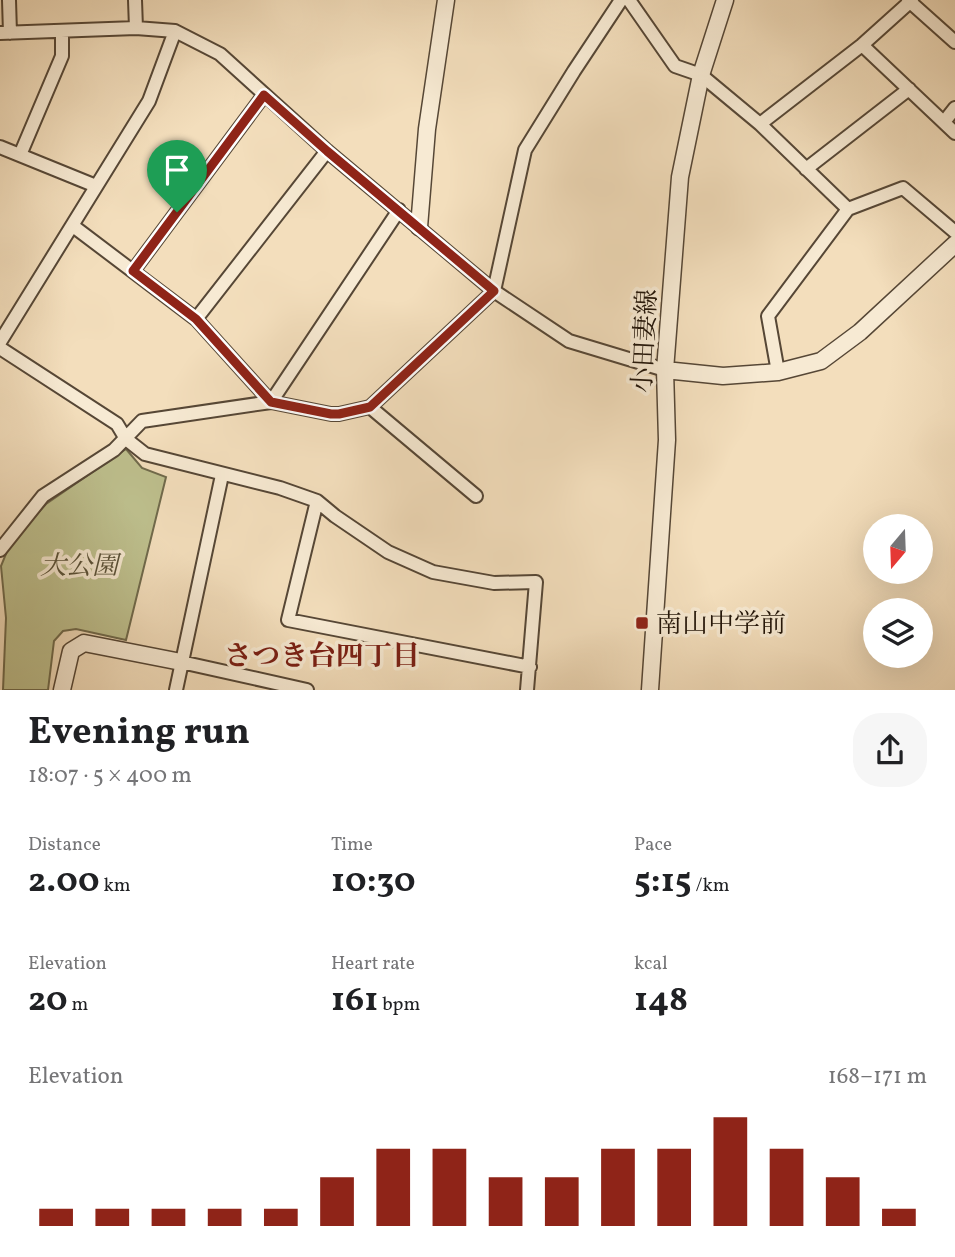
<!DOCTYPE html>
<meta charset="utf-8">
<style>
body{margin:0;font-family:Vollkorn,"Noto Serif JP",serif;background:#f6f6f6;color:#202124;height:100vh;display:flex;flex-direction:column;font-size:26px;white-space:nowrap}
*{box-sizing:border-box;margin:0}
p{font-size:23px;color:#757577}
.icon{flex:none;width:38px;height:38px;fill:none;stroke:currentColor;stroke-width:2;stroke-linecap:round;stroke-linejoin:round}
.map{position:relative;height:690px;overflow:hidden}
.details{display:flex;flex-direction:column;background:#fff;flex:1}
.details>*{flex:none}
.needle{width:46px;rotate:199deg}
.tools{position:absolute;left:863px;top:514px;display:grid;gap:14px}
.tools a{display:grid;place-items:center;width:70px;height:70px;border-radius:50%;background:#fff;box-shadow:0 7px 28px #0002;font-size:35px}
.pin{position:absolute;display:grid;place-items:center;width:60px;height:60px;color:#fff;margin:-72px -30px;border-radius:50% 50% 50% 0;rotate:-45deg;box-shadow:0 0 7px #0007}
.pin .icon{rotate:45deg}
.round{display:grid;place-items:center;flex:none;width:74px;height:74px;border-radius:28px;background:#f6f6f6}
.summary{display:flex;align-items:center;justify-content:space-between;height:119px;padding:0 28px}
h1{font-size:38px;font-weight:700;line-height:52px}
.metrics{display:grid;grid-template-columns:repeat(3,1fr);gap:10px;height:119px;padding:7px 28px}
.metrics div{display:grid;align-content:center}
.metrics b{font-size:35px;font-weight:700}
.metrics small{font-size:19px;font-weight:400}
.metrics p{font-size:19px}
.chart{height:196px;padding:14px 28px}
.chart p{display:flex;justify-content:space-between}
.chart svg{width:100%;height:126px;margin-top:7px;stroke:#8f2418;stroke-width:6}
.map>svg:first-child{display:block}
</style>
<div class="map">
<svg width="955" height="690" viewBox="0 0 955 690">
<rect width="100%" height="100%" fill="#f3debc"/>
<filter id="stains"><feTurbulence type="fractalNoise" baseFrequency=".00286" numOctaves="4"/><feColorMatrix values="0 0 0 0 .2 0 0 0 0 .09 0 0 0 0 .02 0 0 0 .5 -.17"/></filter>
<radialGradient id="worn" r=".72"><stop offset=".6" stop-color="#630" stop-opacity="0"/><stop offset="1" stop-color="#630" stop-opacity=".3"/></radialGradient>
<path fill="#bec08e" stroke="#706a4c" stroke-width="2" d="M126 449 142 468 166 477 126 640 76 629 63 631 54 641 48 690H3L6 618 1 566 10 544 46 504Z"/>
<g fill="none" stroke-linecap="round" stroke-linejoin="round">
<defs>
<path id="minor" d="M9 0 10 33
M135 0 136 28
M629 0 675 66 701 75 760 124
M908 0 955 42
M0 33 136 28 175 31 220 54 327 151 494 291 569 341 665 370
M862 45 955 133
M944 122 955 108
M0 147 96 186
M20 155 62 56V32
M806 169 909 89
M848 209 760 124 862 45 912 0
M73 226 196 319 271 402
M133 271 264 95
M196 319 327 151
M0 342 149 101 175 31
M0 348 117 424 126 439 145 454 280 488 317 501 335 516 388 552 433 572 494 583 536 582 527 690
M778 372 768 316 848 209 903 188 955 232
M271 402 399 210
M370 407 476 496
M317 501 288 620 530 667
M0 550 43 496 114 450 142 421 271 402 331 414H339L370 407 494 291 525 150 574 71 621 0
M181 662 307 690
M176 690 222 475"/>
<path id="tertiary" d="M419 227 427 129 446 0
M665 370 723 376 778 372 821 361 860 332 955 244
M62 690 71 651 84 643 181 662
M650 690 667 440 665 370 680 177 701 75 725 0"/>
</defs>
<use href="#minor" stroke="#564736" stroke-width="16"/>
<use href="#tertiary" stroke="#564736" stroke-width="19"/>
<use href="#minor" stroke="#f7ead3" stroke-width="12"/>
<use href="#tertiary" stroke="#f7ead3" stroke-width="16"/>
</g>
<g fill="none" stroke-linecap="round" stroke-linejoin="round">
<defs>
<path id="route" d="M264 95 327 151 494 291 370 407 339 414H331L271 402 196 319 133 271Z"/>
</defs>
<use href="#route" stroke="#fff" stroke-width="14"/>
<use href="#route" stroke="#8f2418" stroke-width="9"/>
</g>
<rect fill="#8f2418" stroke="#f7ead3" stroke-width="2.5" x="635" y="616" width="14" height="14" rx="3.5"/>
<g text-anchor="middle" stroke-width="7" stroke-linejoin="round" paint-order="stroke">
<g font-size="26" fill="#221509" stroke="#f7ead3">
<text transform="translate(644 341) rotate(-87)" y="9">小田妻線</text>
</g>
<g font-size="26" font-style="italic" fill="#595138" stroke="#f7ead3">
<text x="79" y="574">大公園</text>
</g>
<g font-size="26" fill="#221509" stroke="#f7ead3" text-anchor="start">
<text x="656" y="632">南山中学前</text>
</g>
<g font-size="28" font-weight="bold" fill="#7a1f14" stroke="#f7ead3">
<text x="322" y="665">さつき台四丁目</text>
</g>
</g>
<rect width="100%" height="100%" filter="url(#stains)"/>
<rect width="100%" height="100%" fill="url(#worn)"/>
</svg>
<div class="tools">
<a><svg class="needle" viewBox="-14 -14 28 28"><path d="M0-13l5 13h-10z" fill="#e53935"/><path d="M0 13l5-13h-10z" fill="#757577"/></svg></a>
<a><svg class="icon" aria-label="layers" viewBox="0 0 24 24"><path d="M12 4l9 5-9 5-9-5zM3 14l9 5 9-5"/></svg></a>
</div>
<div class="pin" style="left:177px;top:212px;background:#1e9e55"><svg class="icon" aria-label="arrive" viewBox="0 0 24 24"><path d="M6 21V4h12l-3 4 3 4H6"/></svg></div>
</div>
<section class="details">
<div class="summary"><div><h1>Evening run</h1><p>18:07 · 5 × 400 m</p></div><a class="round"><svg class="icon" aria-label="share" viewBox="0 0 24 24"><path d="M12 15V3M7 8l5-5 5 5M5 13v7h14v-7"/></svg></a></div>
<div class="metrics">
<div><p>Distance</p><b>2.00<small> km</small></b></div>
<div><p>Time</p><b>10:30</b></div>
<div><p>Pace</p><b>5:15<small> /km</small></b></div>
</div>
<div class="metrics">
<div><p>Elevation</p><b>20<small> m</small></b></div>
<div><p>Heart rate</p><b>161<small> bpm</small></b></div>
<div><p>kcal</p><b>148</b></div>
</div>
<div class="chart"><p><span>Elevation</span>168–171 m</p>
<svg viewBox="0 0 160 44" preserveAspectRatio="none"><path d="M5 44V38M15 44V38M25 44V38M35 44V38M45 44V38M55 44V27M65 44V17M75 44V17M85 44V27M95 44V27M105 44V17M115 44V17M125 44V6M135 44V17M145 44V27M155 44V38"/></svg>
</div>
</section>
